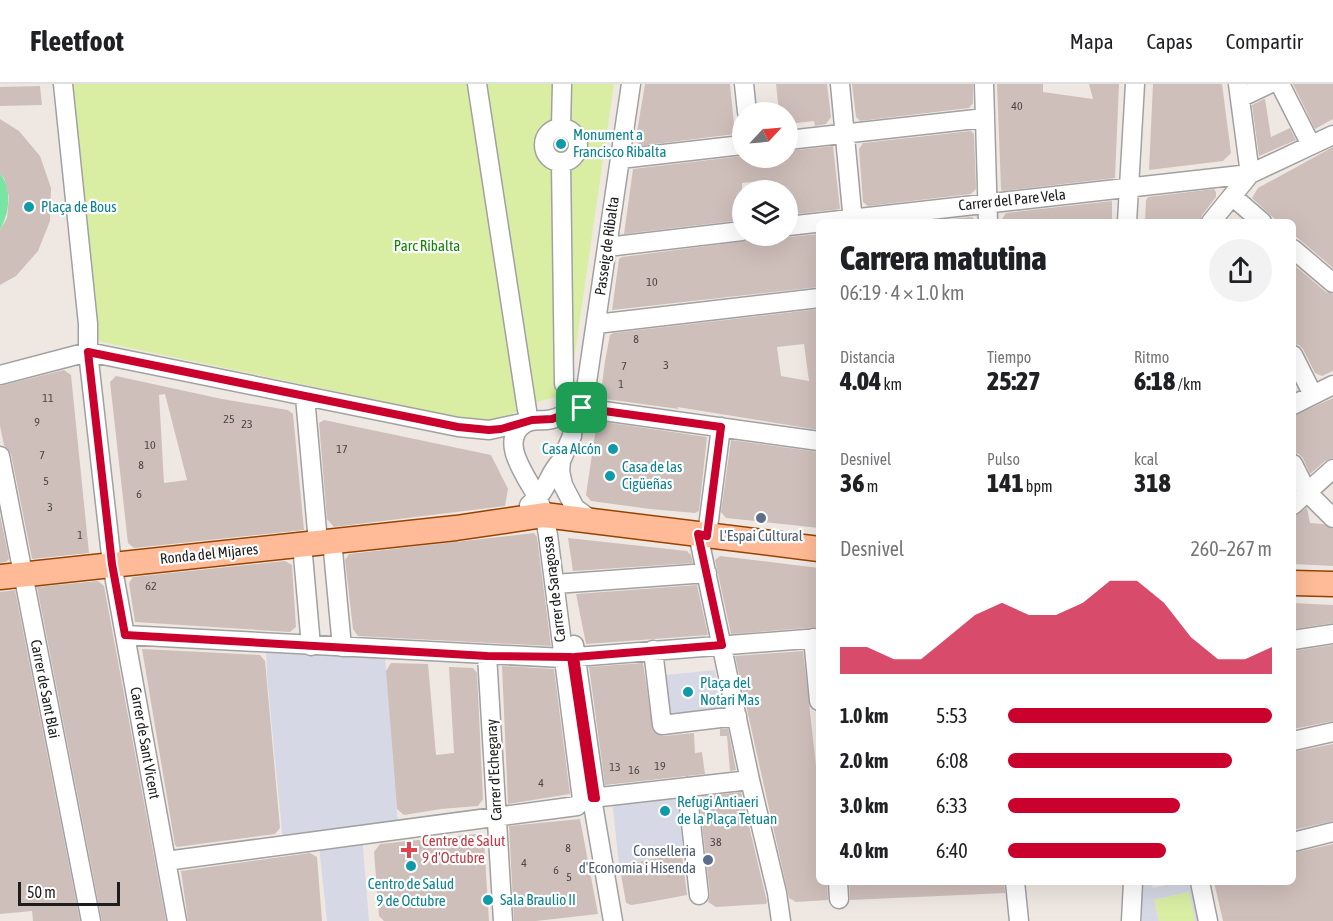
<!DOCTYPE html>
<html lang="es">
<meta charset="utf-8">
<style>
body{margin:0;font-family:"Asap Condensed",sans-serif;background:#f2f2f2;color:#202124;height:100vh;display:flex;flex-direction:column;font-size:22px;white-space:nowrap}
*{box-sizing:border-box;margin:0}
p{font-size:20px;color:#757577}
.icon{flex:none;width:33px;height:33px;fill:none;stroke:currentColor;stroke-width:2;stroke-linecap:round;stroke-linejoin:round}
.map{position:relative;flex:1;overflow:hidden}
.details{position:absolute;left:816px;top:135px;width:480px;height:666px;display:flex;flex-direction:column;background:#fff;border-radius:9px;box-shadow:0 6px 24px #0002}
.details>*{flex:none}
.needle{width:39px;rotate:64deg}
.fabs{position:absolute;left:732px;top:18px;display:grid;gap:12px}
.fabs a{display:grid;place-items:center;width:66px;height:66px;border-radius:50%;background:#fff;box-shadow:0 6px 24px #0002;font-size:30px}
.scale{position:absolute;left:18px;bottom:15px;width:102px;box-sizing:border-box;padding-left:6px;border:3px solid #1d1d1d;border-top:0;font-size:16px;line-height:21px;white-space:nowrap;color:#1d1d1d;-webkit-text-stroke:4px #fff;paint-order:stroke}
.pin{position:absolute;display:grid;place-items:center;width:51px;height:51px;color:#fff;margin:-26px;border-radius:12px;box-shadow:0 3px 9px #0006}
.round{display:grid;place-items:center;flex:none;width:63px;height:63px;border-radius:32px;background:#f2f2f2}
.overview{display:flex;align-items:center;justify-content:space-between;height:102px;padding:0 24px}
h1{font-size:33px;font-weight:800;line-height:45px}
.figures{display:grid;grid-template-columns:repeat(3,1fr);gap:9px;height:102px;padding:6px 24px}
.figures div{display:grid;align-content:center}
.figures b{font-size:26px;font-weight:800}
.figures small{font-size:16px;font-weight:400}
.figures p{font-size:16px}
.chart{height:168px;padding:12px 24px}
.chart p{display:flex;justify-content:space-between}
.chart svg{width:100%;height:108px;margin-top:6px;fill:#ca002d;opacity:.7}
ul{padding:0 24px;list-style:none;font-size:20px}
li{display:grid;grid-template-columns:96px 72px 1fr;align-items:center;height:45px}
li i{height:15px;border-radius:8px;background:#ca002d}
header{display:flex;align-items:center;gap:36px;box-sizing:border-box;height:84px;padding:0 30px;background:#fff;border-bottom:2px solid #e0e0e0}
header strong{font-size:28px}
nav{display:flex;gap:33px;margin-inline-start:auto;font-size:21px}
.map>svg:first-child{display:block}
</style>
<header>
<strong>Fleetfoot</strong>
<nav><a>Mapa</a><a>Capas</a><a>Compartir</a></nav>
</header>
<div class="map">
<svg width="1333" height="837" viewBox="0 0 1333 837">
<rect width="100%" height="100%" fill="#efe8e2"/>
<path fill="#d9eea3" d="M67 0H614L572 290 573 308 534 319 491 340 102 258 95 254Z
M1190 808 1195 837H1159L1154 816Z"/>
<path fill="#79e5a3" d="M0 89C13 106 9 129 0 146Z"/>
<path fill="#d6d9e5" d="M266 565 385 571 398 741 362 751 369 837H327L318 753 283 758 267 592Z
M715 586 723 634 678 639 660 624 656 592Z
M677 709 684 774 664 772 619 781 612 716Z
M1144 798H1151L1153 804 1180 798H1197L1205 837H1195L1189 808 1154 816 1159 837H1142V801Z"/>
<path fill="#cfbfbb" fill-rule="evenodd" d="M645 0H730L735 50 639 62 636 54Z
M776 0H827L831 33 826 40 815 42 814 37 788 40V28H779Z
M852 0H973V19L969 24 860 37 856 33Z
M997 0H1043V8L1093 15 1089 0H1119L1115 94 1002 107 1001 105Z
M1153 0H1222L1231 69 1223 77 1149 86Z
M1293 0H1333V35L1315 45Z
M40 2 42 21 0 22V3Z
M1264 15H1265L1271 53 1290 44 1296 56 1259 72 1252 21Z
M0 35 19 47 40 72 51 104 50 137 38 167 16 192 0 201V146L7 134 9 113 4 94 0 89Z
M971 47 974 50 976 105 971 110 868 122 863 118 859 65 863 59Z
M833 62 840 125 788 131V106H769L768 96 742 99V136L624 150 633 85 742 72 788 74V67Z
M1333 63V184L1293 150V138H1278L1252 114 1258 104Z
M1214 105 1216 108V113L1202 131 1200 138H1145L1146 116 1148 113Z
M1112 117V138H1000L1006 129Z
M972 133 977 138H924Z
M819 150V203L612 226 619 175 622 173 783 152 789 153Z
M1293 180 1326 208 1333 210V287L1322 292 1315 289 1303 265 1299 261 1293 260Z
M819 225V346L677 323 679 325 605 315 601 309 605 277 610 251 613 249ZM804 260 809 297 781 292 777 263Z
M64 286 71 291 89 469 32 475 11 370 4 361 0 342V302Z
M116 292 222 315 288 326 293 330 304 446 134 464 128 459 110 298ZM165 310 187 396 164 399 159 311Z
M1333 314V374L1325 377 1310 390 1303 374 1299 370 1293 369V332Z
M324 336 491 371 508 405 505 422 334 443 327 435 319 339Z
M597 337 707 353 699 427 695 429 650 425 591 417 586 411Z
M731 356 819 368V444L726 434 721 428Z
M1307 424 1310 439 1323 440 1333 445V482L1293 480V432Z
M0 431 9 475 6 478 0 479Z
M534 449 537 453 551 562 358 552 353 545 345 476 349 470Z
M568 454 687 467 691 471 693 479 573 487Z
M720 472 819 484V543L731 550 715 476Z
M285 477 292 481 296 543 290 548 135 538 129 499 133 493Z
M98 497 104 502 166 837H102L37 503Z
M697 501 708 551 586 560 576 510Z
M15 506 80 837H33L32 827 0 830V508Z
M1293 519 1333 521V539L1293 545Z
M1333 561V637L1293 645V567Z
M142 565 260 571 265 577 280 744 275 750 177 763 175 761Z
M803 567 819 708V798H827L828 816 796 818 789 814 735 572Z
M391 579 428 580 436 671 454 669 449 583 473 584 477 589 483 715 478 722 441 725 404 731 397 725 386 587Z
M643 579 653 647 663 652 694 649 695 669 702 668 705 690 605 701 589 583Z
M502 582 554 585 570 710 508 720Z
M728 644 736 686 730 687 727 652H720V645Z
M1333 660V737L1293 746V668Z
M741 708 767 818 766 820 716 823 708 818 710 810 699 713Z
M580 735 598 830 536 837H514L509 742Z
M476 750 484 756 489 837H384L379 832 374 768 380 760Z
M1333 760V837H1223L1214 798H1293V769Z
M310 769 317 773 322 837H188L181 787Z
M682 771 687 811 644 819 631 821 626 819 620 785 624 781 651 775Z
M849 798H1004L1005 809 850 816Z"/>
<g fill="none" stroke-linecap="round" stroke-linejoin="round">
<defs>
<path id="minor" d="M63 0 88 240V268L112 480 177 837
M477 0 527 326
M744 0 747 28
M840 0 853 138
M984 0 988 138
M1280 0 1311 61
M1240 14 1269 0
M561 43 562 0
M544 61a17 17 0 1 1 34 0a17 17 0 1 1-34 0Z
M788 56 985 34
M620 75 742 61
M561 79 564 300
M1232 112 1262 138
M1127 138 1135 0
M1211 138 1250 90 1333 51
M788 142 1250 90 1238 0
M607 163 742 147
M1293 165 1333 199
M596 240 819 214
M1293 271 1313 311
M0 291 88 268 458 343 489 346 526 338
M305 313 318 458
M1293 321 1333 301
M0 372 91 837
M1293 380 1307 408 1333 434
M529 421C549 407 546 392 561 377
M1293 421 1333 385
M593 437 575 424 563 401 560 387 561 377 572 352 573 340 582 324 586 305 631 0
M698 450 750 696 777 809 781 837
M707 451 721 343
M332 456 342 563
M302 460 311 562
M555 500 707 489
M125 551 563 574 819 554
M813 554 819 617
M1293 556 1333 550
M574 561 595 708
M653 566 662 641 737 632
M487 571 503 837
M1293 657 1333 648
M589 697 613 837
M687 703 699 811
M583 715 750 696
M1293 758 1333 748
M166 777 577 722 582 715 548 451C546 438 543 426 538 415 529 395 497 358 524 340 532 335 538 337 547 336 559 335 570 327 582 324L819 357
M838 798 839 815
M1015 798 1019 837
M1200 798 1208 837
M1131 837 1133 798"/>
<path id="major" d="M0 493 456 444 544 431 819 465
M1293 499 1333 500"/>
</defs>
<use href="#minor" stroke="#a1a1a1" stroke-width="21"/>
<use href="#major" stroke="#964300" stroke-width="27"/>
<use href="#minor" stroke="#fff" stroke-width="18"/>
<use href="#major" stroke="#ffbb97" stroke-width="24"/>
</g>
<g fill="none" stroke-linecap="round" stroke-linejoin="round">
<defs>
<path id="route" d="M88 268 458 343 489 346 501 345 532 336 552 335 582 324 721 343 707 452 698 450 722 561 575 573 596 714H592L571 573 487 572 125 551 112 480Z"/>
</defs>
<use href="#route" stroke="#fff" stroke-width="12"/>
<use href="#route" stroke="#ca002d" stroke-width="8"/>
</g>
<g fill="#0f9aa8" stroke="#fff" stroke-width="2">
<circle cx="561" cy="60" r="6"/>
<circle cx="29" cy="123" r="6"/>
<circle cx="613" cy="365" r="6"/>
<circle cx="610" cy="392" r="6"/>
<circle cx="688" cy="608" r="6"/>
<circle cx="665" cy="727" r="6"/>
<circle cx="411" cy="782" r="6"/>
<circle cx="488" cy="816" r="6"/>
</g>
<g fill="#5c6f8a" stroke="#fff" stroke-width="2">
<circle cx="761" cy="434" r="6"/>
<circle cx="708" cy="776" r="6"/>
</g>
<path fill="#e0444e" stroke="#fff" stroke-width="2" d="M406 757h6v6h6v6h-6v6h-6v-6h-6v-6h6z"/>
<g text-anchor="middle" stroke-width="4.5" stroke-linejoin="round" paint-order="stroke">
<g font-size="12" fill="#4a4644">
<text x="1017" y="26">40</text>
<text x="652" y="202">10</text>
<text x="636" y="259">8</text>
<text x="666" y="285">3</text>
<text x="624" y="286">7</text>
<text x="621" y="304">1</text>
<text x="48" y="318">11</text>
<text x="229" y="339">25</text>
<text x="37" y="342">9</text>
<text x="247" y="344">23</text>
<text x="150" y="365">10</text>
<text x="342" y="369">17</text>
<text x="42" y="375">7</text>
<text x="141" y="385">8</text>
<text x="46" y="401">5</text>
<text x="139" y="414">6</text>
<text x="50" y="427">3</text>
<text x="80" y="455">1</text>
<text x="151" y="506">62</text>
<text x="660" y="686">19</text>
<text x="615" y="687">13</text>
<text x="634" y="690">16</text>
<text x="541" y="703">4</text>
<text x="716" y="762">38</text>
<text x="568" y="768">8</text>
<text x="524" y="783">4</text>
<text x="556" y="790">6</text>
<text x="569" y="797">5</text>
</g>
<g font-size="15" fill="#0d838f" stroke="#fff" text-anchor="start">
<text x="573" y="56">Monument a<tspan x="573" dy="17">Francisco Ribalta</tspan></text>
<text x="41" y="128">Plaça de Bous</text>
<text x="601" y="370" text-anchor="end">Casa Alcón</text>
<text x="622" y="388">Casa de las<tspan x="622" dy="17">Cigüeñas</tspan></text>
<text x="700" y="604">Plaça del<tspan x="700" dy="17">Notari Mas</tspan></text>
<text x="677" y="723">Refugi Antiaeri<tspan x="677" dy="17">de la Plaça Tetuan</tspan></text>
<text x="411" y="805" text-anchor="middle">Centro de Salud<tspan x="411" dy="17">9 de Octubre</tspan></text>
<text x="500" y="821">Sala Braulio II</text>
</g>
<g font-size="15" fill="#1d1d1d" stroke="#fff">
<text transform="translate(1012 116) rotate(-6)" y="5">Carrer del Pare Vela</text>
<text transform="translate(607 162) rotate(-82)" y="5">Passeig de Ribalta</text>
<text transform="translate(209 470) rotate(-6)" y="5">Ronda del Mijares</text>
<text transform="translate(554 505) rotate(-97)" y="5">Carrer de Saragossa</text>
<text transform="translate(45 605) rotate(79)" y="5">Carrer de Sant Blai</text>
<text transform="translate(145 659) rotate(80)" y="5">Carrer de Sant Vicent</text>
<text transform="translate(494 686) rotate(-93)" y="5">Carrer d'Echegaray</text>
</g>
<g font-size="15" fill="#158303" stroke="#fff">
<text x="427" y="167">Parc Ribalta</text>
</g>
<g font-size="15" fill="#4e5e75" stroke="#fff">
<text x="761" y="457">L'Espai Cultural</text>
<text x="696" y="772" text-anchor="end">Conselleria<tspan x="696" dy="17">d'Economia i Hisenda</tspan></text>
</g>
<g font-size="15" fill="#be3a42" stroke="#fff" text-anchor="start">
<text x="422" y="762">Centre de Salut<tspan x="422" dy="17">9 d'Octubre</tspan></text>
</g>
</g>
</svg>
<div class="fabs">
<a><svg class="needle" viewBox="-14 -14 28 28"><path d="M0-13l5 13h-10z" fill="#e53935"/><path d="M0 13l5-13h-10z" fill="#757577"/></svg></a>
<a><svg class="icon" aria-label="layers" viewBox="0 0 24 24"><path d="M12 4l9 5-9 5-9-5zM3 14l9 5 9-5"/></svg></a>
</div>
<div class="scale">50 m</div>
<div class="pin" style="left:582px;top:324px;background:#1e9e55"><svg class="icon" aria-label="arrive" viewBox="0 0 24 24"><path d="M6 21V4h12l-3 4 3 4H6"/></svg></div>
<section class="details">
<div class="overview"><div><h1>Carrera matutina</h1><p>06:19 · 4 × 1.0 km</p></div><a class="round"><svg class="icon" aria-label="share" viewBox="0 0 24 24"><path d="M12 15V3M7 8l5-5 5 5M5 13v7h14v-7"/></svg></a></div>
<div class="figures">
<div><p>Distancia</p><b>4.04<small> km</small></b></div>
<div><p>Tiempo</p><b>25:27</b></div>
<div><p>Ritmo</p><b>6:18<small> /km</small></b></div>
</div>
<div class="figures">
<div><p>Desnivel</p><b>36<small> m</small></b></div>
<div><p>Pulso</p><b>141<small> bpm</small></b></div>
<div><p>kcal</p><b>318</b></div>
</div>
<div class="chart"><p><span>Desnivel</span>260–267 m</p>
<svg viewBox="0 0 160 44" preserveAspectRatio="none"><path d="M0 44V33L10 33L20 38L30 38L40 29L50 20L60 15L70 20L80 20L90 15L100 6L110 6L120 15L130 29L140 38L150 38L160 33V44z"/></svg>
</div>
<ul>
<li><b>1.0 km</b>5:53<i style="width:100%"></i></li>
<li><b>2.0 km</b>6:08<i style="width:85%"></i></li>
<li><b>3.0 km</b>6:33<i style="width:65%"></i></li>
<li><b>4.0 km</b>6:40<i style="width:60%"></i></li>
</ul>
</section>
</div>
